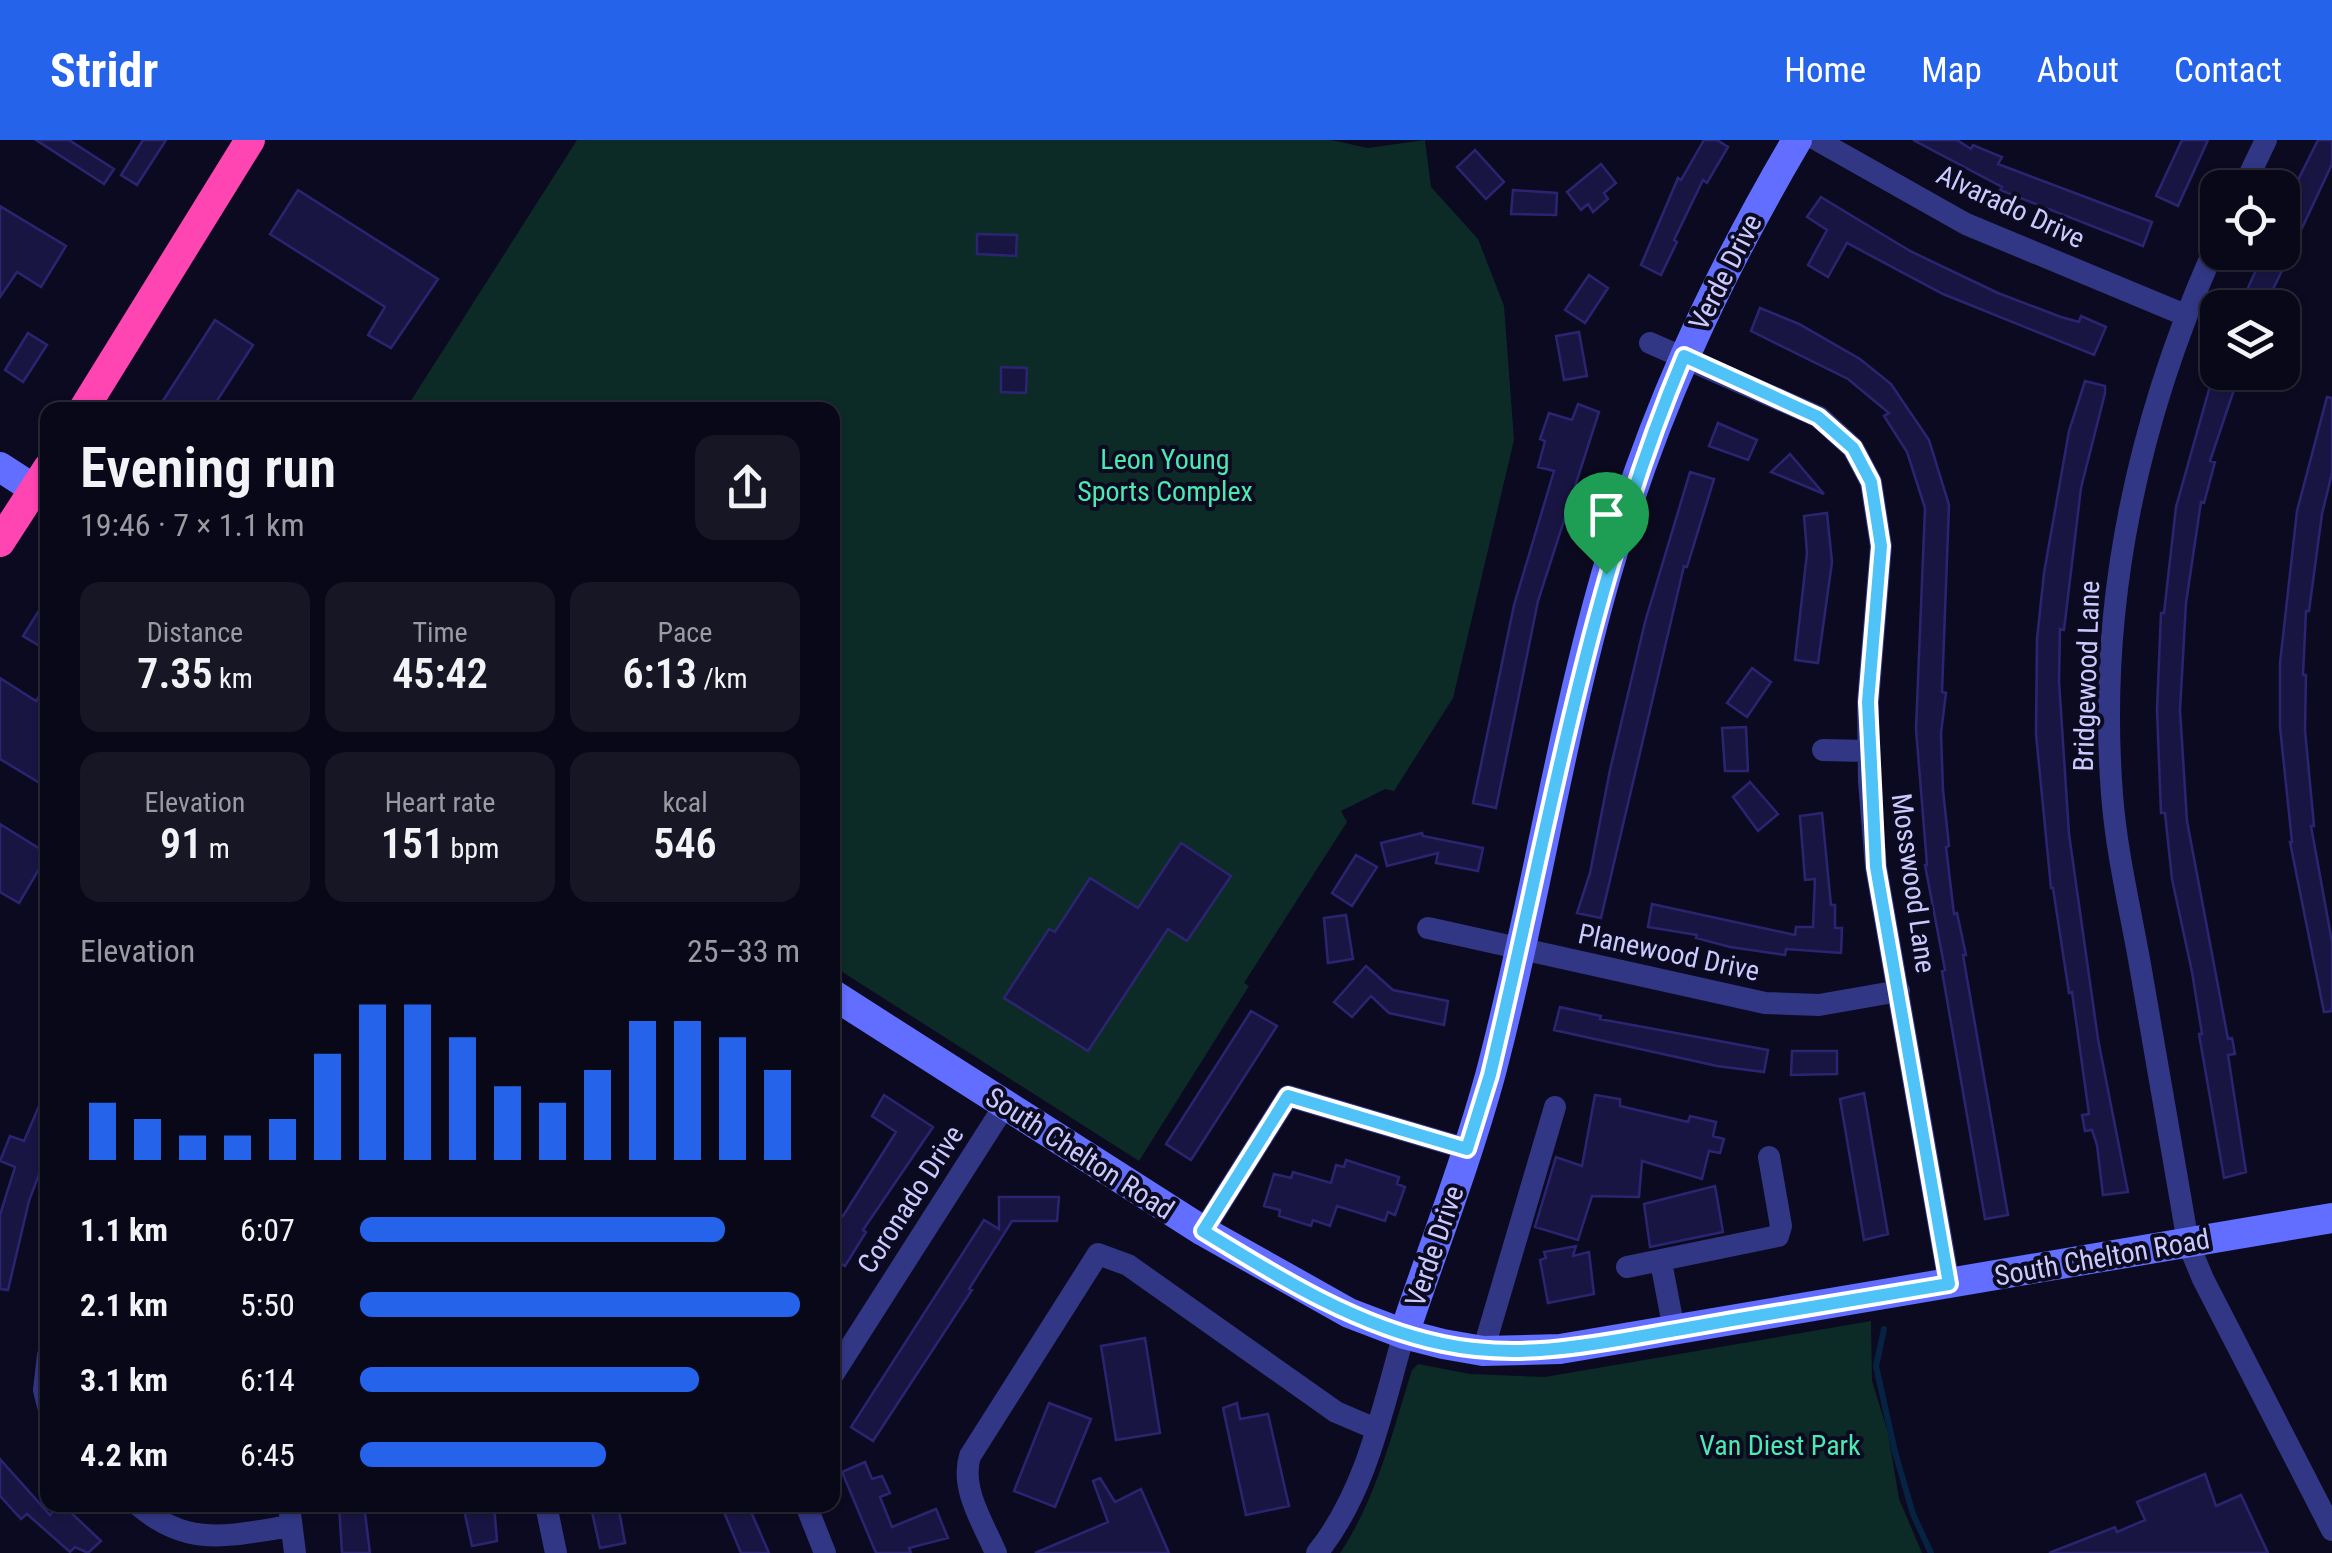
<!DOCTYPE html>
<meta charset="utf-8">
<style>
body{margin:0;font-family:"Roboto Condensed",sans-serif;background:#171625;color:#f1f3f6;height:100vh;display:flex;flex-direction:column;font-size:38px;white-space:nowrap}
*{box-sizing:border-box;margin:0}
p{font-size:32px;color:#999aa2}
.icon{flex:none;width:55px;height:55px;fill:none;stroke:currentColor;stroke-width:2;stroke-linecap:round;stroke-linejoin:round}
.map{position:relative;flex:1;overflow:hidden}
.panel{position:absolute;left:40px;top:262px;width:800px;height:1110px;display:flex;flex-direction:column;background:#090818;border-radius:20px;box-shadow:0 2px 8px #0004,0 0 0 2px #292937}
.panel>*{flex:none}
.fabs{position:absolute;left:2200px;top:30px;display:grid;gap:20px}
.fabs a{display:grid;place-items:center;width:100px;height:100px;border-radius:20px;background:#090818;box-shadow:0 2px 8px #0004,0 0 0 2px #292937;font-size:50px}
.pin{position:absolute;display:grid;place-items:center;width:85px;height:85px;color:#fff;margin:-102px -42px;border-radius:50% 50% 50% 0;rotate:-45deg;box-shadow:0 0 10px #0007}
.pin .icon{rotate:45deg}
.round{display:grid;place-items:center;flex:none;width:105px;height:105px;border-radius:20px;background:#171625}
.summary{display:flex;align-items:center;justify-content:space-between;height:170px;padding:0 40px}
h1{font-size:55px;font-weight:600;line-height:75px}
.figures{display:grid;grid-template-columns:repeat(3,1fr);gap:15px;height:170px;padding:10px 40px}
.figures div{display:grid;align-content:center;border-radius:20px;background:#171625;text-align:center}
.figures b{font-size:42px;font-weight:600}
.figures small{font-size:28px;font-weight:400}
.figures p{font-size:28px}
.chart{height:280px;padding:20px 40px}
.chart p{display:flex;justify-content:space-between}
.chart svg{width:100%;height:180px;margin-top:10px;stroke:#2563eb;stroke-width:6}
ul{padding:0 40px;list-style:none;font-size:32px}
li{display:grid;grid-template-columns:160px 120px 1fr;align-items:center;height:75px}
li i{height:25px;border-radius:12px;background:#2563eb}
header{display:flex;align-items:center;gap:60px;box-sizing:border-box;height:140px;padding:0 50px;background:#2563eb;color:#fff}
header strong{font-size:48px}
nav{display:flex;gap:55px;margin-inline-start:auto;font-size:35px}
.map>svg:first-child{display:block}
</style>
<header>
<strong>Stridr</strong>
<nav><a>Home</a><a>Map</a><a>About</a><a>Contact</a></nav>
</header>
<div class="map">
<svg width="2332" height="1413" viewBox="0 0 2332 1413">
<rect width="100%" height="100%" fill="#0c0a20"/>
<path fill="#0d2b26" d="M577 0H1331L1368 8 1425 0 1431 47 1478 99 1504 166 1514 300 1453 558 1394 651 1385 649 1341 671 1347 682 1244 843 1249 846 1139 1021 833 826 832 270H405Z
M1871 1181 1872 1241 1888 1293 1899 1359 1922 1413H1340C1377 1358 1392 1293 1412 1230L1418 1224 1470 1234 1545 1237Z"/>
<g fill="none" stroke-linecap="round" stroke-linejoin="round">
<path stroke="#062343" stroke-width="6" d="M1884 1189 1876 1226 1895 1312 1913 1374 1931 1413"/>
</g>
<path fill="#191543" stroke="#2b2571" stroke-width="2.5" d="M36 0H69L114 29 104 44Z
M143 0H166L137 45 121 35Z
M1704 0H1717L1728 7 1707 43 1703 40 1674 100 1677 102 1661 135 1641 125 1678 38 1681 40Z
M1913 0H1957L1971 9 1973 5 2002 17 1998 24 2152 82 2143 106 2000 50 2002 47Z
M2182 0H2208L2178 66 2156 56Z
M2318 0H2332V24L2288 118 2264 168H2239L2264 112H2282V72Z
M1475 10 1504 42 1486 59 1457 27Z
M1601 24 1616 43 1604 53 1608 59 1593 72 1588 64 1581 70 1567 52Z
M298 50 438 139 391 208 368 195 385 167 270 94Z
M1513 50 1557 53 1556 75 1511 74Z
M1821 57 1910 111 1998 153 2061 177 2079 182 2081 176 2106 187 2094 215 1943 154 1847 103 1828 137 1808 125 1827 90 1807 77Z
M0 66 66 106 41 147 17 132 0 157Z
M977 94 1017 95 1016 116 977 114Z
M1589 135 1608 148 1585 183 1565 170Z
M1760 168 1799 184 1860 219 1891 244 1929 300 1949 365 1942 552 1946 553 1941 593 1943 650 1949 706 1946 707 1954 774 1957 773 1966 815H1963L2008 1075 1985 1079 1942 831 1945 830 1925 725H1927L1916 589 1925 368 1907 312 1884 276 1889 273 1848 239 1751 191Z
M215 180 253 205 211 270H157Z
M1579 192 1587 236 1564 240 1556 196Z
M28 193 47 205 23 242 5 230Z
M1001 227 1027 228 1026 253 1001 252Z
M2214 232H2240L2210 321 2215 322 2204 363 2201 362 2186 463 2180 570 2187 681 2228 899 2232 898 2235 914 2228 915 2246 1032 2224 1038 2199 894H2202L2192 832 2172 739 2165 673H2161L2157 570 2161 473H2164L2176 367Z
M2085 241 2105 246V253L2081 348 2064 490 2060 489 2059 541 2069 694 2098 899 2128 1052 2103 1055 2097 1005 2092 990 2085 991 2082 975 2089 974 2072 852 2069 853 2053 748H2051L2036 594 2037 499 2044 433 2069 291Z
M2327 257 2332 258V333L2322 374 2309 471H2306L2303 535H2306L2305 590 2314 686H2311L2332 802V871L2324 872 2290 702H2292L2280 587V523L2297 371Z
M1578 264 1599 272 1538 461 1496 668 1473 663 1514 465 1554 331 1538 327 1545 301 1540 299 1549 273 1572 280Z
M1718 283 1757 300 1748 320 1709 306Z
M1790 314 1824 354 1771 332Z
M1690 332 1714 339 1687 427 1684 426 1601 778 1577 773 1590 733 1610 630 1645 482Z
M1827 373 1832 422 1818 523 1795 520 1807 413 1804 376Z
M48 456V511L23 496Z
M1752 528 1771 542 1747 577 1727 563Z
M0 538 36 561 48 543V648L0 619Z
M1746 587 1748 631H1725L1722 588Z
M1750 642 1778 674 1758 691 1733 657Z
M1822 673 1831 765H1835V788H1842L1841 813 1786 809 1785 815 1730 807 1696 798 1697 795 1648 787 1652 764 1795 795 1796 787H1813L1815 739 1805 740 1800 676Z
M0 684 48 714 19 763 0 752Z
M1422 693 1423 696 1483 708 1478 731 1436 723 1438 713 1387 726 1381 703Z
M1181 703 1231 736 1187 801 1168 789 1088 911 1004 858 1049 789 1055 792 1090 738 1138 768Z
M1356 715 1377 727 1352 766 1332 753Z
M1346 775 1353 819 1328 823 1324 778Z
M1366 826 1393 850 1448 861 1444 885 1389 873 1371 856 1352 877 1334 862Z
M1560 867 1601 876 1600 879 1768 910 1764 932 1717 926 1554 890Z
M1251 871 1277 886 1191 1020 1166 1004Z
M1792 911H1837V934L1791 935Z
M48 945V1010L29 1061 8 1150 0 1149V1075L15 1027 0 1021 10 996 24 1001Z
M1864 953 1888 1094 1864 1100 1840 959Z
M884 955 933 987 863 1090 866 1092 845 1126 832 1119V1070L843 1076 896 992 872 976Z
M1595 955 1620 959V966L1688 982 1690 976 1716 982 1713 996 1724 999 1720 1013 1709 1011 1702 1039 1642 1021 1639 1057 1592 1056 1578 1100 1535 1087 1556 1017 1582 1026Z
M1346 1020 1399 1037 1397 1044 1405 1047 1395 1075 1388 1072 1385 1081 1337 1066 1330 1086 1313 1080 1311 1086 1279 1076 1280 1070 1264 1066 1274 1034 1291 1038 1293 1032 1331 1043 1336 1025 1344 1027Z
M1715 1046 1723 1092 1650 1107 1644 1064Z
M999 1057H1059L1057 1081H1012L969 1149 972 1150 873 1301 851 1287 984 1080 999 1089Z
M1576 1106 1573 1116 1589 1112 1594 1154 1548 1163 1540 1120 1546 1118 1544 1112Z
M1145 1198 1160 1293 1116 1300 1101 1206Z
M1049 1263 1091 1279 1055 1367 1014 1351Z
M1237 1263 1240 1279 1268 1274 1289 1366 1246 1375 1223 1268Z
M0 1319 50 1375 58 1365H63L101 1401 88 1413 75 1407 70 1412 27 1374 21 1379 0 1356Z
M865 1322 872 1339 882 1336 890 1353 880 1357 892 1387 936 1369 948 1398 909 1408 911 1413H876L842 1332Z
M2205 1334 2216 1366 2241 1355 2268 1413H2049L2115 1387 2117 1392 2145 1380 2137 1362Z
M1100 1338 1115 1362 1141 1349 1169 1413H1035L1108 1382 1093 1341Z
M339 1365H364L370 1413H342Z
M463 1365H494L497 1401 472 1406Z
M618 1365 625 1403 600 1408 592 1372Z
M721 1365H748L769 1413H741Z"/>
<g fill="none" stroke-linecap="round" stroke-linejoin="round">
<path stroke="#313784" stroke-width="22" d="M1817 0 1966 84 2185 175
M2243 48 2266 0
M2218 101C2139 274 2097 462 2112 654 2116 709 2129 764 2139 819 2155 913 2172 1008 2188 1103L2203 1139 2332 1390
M1650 203 1819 277 1853 308 1871 342 1881 406 1868 562 1869 641 1876 727 1949 1143
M1823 610 1868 611
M1428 788 1765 863 1819 865 1899 851
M1203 1091 1288 956 1467 1009
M1661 1122 1674 1190
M1627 1127 1778 1096 1781 1086 1769 1017
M1483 1211 1555 967
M48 1215 44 1250 48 1266
M832 1236 1005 965
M138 1365C189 1409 231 1395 291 1386
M289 1365 295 1413
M546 1365 556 1413
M806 1365 825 1413
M996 1413C983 1383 960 1348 970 1316L1098 1114 1128 1125 1336 1272 1376 1289
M1317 1413C1367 1351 1382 1269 1404 1194"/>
<path stroke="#616eff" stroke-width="30" d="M0 327 48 358
M832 854 1203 1091 1349 1173 1404 1194 1443 1204 1483 1211 1560 1209 2332 1078
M1404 1194C1433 1108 1466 1023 1490 936 1534 770 1559 599 1606 435 1651 277 1714 141 1797 0"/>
<path stroke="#ff45b2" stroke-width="30" d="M83 270 250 0
M0 402 48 328"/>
</g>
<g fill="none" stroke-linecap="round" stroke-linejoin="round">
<defs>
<path id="route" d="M1684 216 1818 277 1853 308 1871 342 1881 406 1868 562 1876 727 1949 1144C1863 1158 1778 1172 1693 1187 1610 1201 1527 1222 1443 1204 1356 1186 1278 1137 1203 1091L1288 956 1467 1009 1490 935C1548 694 1587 446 1684 216Z"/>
</defs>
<use href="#route" stroke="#fff" stroke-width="20"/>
<use href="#route" stroke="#4fc3f7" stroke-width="12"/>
</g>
<g text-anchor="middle" stroke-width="8" stroke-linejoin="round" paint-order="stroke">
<g font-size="28" fill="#cacaff" stroke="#0c0a20">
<text transform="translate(2011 66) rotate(25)" y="10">Alvarado Drive</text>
<text transform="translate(1725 132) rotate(-63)" y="10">Verde Drive</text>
<text transform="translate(2086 536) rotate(-88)" y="10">Bridgewood Lane</text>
<text transform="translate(1914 743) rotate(82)" y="10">Mosswood Lane</text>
<text transform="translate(1669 812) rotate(12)" y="10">Planewood Drive</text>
<text transform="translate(1080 1013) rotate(33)" y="10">South Chelton Road</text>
<text transform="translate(910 1059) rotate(-57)" y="10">Coronado Drive</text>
<text transform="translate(1434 1106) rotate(-71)" y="10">Verde Drive</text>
<text transform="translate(2102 1117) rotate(-10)" y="10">South Chelton Road</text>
</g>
<g font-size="28" fill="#4beab1" stroke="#0c0a20">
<text x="1165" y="329">Leon Young<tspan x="1165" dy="32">Sports Complex</tspan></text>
<text x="1780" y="1315">Van Diest Park</text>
</g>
</g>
</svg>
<div class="fabs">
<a><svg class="icon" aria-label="locate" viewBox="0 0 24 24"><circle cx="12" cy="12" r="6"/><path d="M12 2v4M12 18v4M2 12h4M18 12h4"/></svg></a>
<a><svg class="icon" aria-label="layers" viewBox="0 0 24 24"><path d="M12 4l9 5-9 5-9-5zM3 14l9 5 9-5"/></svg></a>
</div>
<div class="pin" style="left:1606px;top:434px;background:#1e9e55"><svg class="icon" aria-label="arrive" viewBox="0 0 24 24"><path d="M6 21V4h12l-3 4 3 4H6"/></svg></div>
<section class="panel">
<div class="summary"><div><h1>Evening run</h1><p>19:46 · 7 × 1.1 km</p></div><a class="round"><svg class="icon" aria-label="share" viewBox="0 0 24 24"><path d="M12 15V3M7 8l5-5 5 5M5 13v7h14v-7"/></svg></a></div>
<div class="figures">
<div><p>Distance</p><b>7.35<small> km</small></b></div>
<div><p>Time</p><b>45:42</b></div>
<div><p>Pace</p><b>6:13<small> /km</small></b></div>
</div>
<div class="figures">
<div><p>Elevation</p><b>91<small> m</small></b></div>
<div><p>Heart rate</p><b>151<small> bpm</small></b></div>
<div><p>kcal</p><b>546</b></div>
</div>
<div class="chart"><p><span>Elevation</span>25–33 m</p>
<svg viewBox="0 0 160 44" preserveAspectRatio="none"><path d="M5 44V30M15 44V34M25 44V38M35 44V38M45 44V34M55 44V18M65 44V6M75 44V6M85 44V14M95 44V26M105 44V30M115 44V22M125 44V10M135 44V10M145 44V14M155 44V22"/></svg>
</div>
<ul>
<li><b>1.1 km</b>6:07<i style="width:83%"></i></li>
<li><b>2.1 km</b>5:50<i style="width:100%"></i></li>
<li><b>3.1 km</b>6:14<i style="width:77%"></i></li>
<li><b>4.2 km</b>6:45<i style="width:56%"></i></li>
</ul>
</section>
</div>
